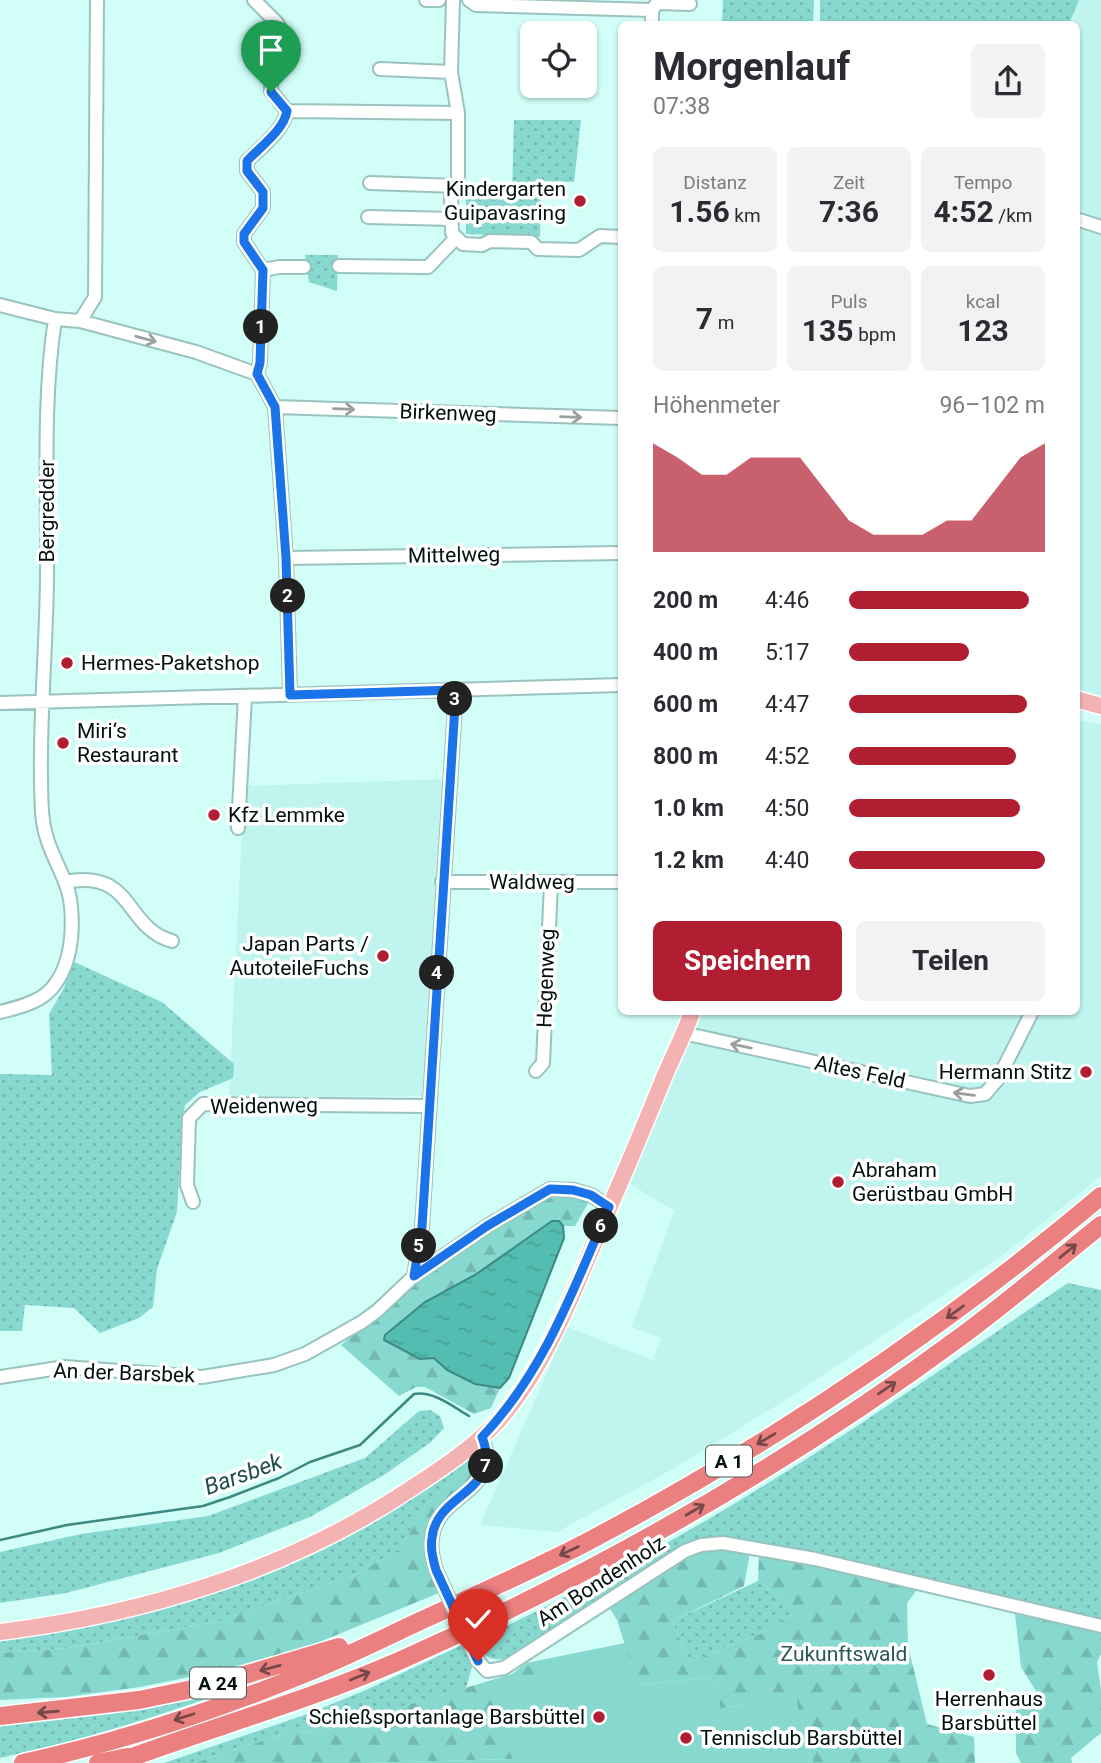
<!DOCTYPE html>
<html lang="de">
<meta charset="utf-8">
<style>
body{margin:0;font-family:Roboto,sans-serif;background:#f2f2f3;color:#2b2b33;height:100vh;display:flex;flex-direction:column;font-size:26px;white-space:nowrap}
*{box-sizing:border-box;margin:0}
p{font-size:23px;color:#7c7c81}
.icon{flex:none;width:38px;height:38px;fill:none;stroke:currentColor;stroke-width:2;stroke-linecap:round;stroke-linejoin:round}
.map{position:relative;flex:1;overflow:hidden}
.side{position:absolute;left:618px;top:21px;width:462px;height:994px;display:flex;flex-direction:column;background:#fff;border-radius:10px;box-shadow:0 2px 5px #0004}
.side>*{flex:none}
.controls{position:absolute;left:520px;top:21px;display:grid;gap:14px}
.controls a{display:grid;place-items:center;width:77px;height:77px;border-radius:10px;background:#fff;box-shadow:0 2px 5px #0004;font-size:35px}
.pin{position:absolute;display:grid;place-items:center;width:60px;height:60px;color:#fff;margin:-72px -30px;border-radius:50% 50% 50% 0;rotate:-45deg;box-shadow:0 0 7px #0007}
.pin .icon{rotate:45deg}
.km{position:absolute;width:35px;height:35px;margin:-18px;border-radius:50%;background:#222;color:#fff;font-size:19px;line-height:35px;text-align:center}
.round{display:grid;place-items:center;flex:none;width:74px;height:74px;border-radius:10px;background:#f2f2f3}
.summary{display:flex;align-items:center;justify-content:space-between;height:119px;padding:0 35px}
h1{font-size:38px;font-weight:700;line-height:52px}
.stats{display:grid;grid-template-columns:repeat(3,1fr);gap:10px;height:119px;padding:7px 35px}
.stats div{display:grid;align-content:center;border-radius:10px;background:#f2f2f3;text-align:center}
.stats b{font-size:30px;font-weight:700}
.stats small{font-size:19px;font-weight:400}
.stats p{font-size:19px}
.chart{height:196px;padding:14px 35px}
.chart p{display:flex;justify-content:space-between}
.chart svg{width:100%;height:126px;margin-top:7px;fill:#b11e31;opacity:.7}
.button{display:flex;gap:14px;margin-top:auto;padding:14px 35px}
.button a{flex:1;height:80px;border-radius:10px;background:#b11e31;color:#fff;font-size:28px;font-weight:700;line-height:80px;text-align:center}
.button a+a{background:#f2f2f3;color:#2b2b33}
ul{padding:0 35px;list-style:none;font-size:23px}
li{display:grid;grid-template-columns:112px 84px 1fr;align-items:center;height:52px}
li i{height:18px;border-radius:9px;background:#b11e31}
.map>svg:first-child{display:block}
</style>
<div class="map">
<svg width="1101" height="1763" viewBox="0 0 1101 1763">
<defs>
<pattern id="grass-dots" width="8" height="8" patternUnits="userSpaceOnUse" patternTransform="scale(1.75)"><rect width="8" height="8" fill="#87d8cf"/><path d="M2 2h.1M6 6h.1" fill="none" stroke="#73b8b1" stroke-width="1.8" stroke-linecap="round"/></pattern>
<pattern id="forest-firs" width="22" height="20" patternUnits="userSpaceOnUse" patternTransform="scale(1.75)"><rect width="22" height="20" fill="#87d8cf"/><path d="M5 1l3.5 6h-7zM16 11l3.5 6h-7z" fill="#73b8b1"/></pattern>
<pattern id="water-ripples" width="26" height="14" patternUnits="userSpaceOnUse" patternTransform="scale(1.75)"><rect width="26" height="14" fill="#54bdb2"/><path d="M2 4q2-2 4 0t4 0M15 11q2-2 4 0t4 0" fill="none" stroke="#48a198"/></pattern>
</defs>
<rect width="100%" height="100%" fill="#d2fef8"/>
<path fill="#bff5ee" d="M1079 0H1101V698L1076 692V24H1069Z
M1076 720 1101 724V1176L1000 1257 779 1404 671 1470 557 1532 480 1525 567 1327 653 1360 661 1338 632 1327 674 1211 627 1182 697 1012H1076Z
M445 779 422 1096 229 1098 244 786Z"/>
<path fill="url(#grass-dots)" d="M723 0H814L813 24H722Z
M820 0H1079L1069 24H820Z
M514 120H581L574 182 541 181 540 237 466 234V193L512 194Z
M305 255H338L337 291 309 282Z
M72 961 162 1002 234 1064 233 1078 200 1092 185 1105 182 1123 177 1212 157 1269 153 1307 139 1318 100 1333 74 1308 25 1305 22 1331H0V1074L52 1075 49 1014 64 988Z
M1068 1283 1101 1290V1623L709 1539 508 1659C489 1661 484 1657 475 1641 553 1604 630 1565 705 1521 830 1448 948 1364 1068 1283Z
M430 1410 440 1416 444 1428 431 1442 384 1475 310 1517 219 1553 66 1593 0 1603V1552L81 1534 208 1516 365 1458 419 1411Z
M480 1449 483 1459 473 1464 426 1504 401 1548 357 1574 221 1621 67 1648 0 1653V1639C45 1631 92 1624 137 1614 230 1593 326 1555 406 1501 431 1485 455 1466 480 1449Z
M758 1581 793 1607V1614L769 1630 690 1662 672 1621Z
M464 1644 473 1664 466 1688 321 1731 290 1732 194 1763H164L310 1713 366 1690Z
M248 1682 249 1684C167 1713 85 1740 0 1758V1721Z"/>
<path fill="url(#forest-firs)" d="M553 1191 591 1198 575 1226H563L558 1221 475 1275 425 1302 385 1335 386 1341C402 1350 415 1359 434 1358L447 1370 488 1387 500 1388 491 1408 474 1414 425 1387H416L399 1396 341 1345 431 1271Z
M483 1459 475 1479 436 1511 428 1527 427 1560 439 1593 295 1652 209 1673 140 1687 66 1697 0 1700V1653L67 1648 221 1621 357 1574 401 1548 426 1504 473 1464Z
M703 1550 750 1553 744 1586 672 1621 690 1662 769 1630 793 1614V1607L758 1581 759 1554 813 1563 920 1586 907 1603 908 1646 927 1724 974 1737 975 1763H813L794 1694 720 1709 714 1681 705 1678 638 1685 617 1620 609 1607 687 1557Z
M1015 1614 1101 1632V1654L1097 1662 1101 1690V1733L1071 1758 1072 1763H1021L1016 1753V1710L1036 1691 1021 1667Z
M526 1663 537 1673 514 1759 368 1763H194L290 1732 321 1731 512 1674Z"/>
<path fill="#87d8cf" d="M625 1643 638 1685 705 1678 714 1681 721 1709 794 1693 813 1763H368L513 1759 491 1690 536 1673 526 1663Z"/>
<path fill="url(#water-ripples)" stroke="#3b8981" stroke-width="2" d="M552 1221H559L563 1226 564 1238 509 1378 500 1388 475 1384 447 1370 434 1358 420 1359 384 1340 385 1335 425 1302 475 1275Z"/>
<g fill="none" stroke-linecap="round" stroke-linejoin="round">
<path stroke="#3b8981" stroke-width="2.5" d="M0 1540 67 1525 203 1506 230 1497 279 1478 310 1462 360 1445 414 1394C434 1391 452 1406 469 1416"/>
<defs>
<path id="minor" d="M254 0 277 23 287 41 272 61 271 91 287 111C284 130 260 148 247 161V171L263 192V208L244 234V242L263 270 260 363 257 374 275 407 286 558 290 695
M426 0H439
M453 0 451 72 458 113V186L457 192 451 196 452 233 463 244 482 245 490 241 531 242 538 249 579 250 600 236 621 237
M469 0 476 5 652 10V24
M652 10 657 3 690 4
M380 69 451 72
M287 111 458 113
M370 183 458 186
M368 217 452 219
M1076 219 1101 227
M339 266 428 267 456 238
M263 270 279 267H304
M0 305 55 319 80 321 196 352 257 374
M80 321 95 297 97 0
M275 407 621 418
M286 558 621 553
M0 703 621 685
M238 828 245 696
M65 882C134 868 124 928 172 941
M442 882H621
M0 1012C37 1003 57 996 68 956 73 936 74 902 65 882 55 857 44 841 42 812 38 735 46 657 47 579 48 492 42 405 55 319
M683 1033 970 1096 985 1094 998 1079 1032 1012
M536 1071 543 1063 551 883
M193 1202 187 1185 189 1118 203 1104 429 1106
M414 1276 422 1227 456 690
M0 1377 65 1367 202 1377 274 1365 305 1354 362 1322 377 1311 414 1276 487 1226 550 1189 574 1190 591 1195 609 1207
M436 1570C433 1560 430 1549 432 1538 437 1492 504 1493 482 1437
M478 1661 487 1671 504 1668 685 1551 701 1545 723 1543 815 1559 1101 1626"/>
<path id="major" d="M1076 699 1101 706
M0 1632C146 1614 292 1569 415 1486 444 1467 474 1447 498 1421 549 1364 579 1276 610 1206 629 1163 647 1119 665 1075 674 1054 685 1033 692 1012"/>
<path id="highway" d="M0 1716 139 1700 207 1686 339 1647
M23 1763C116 1743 211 1712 299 1676 347 1657 393 1633 440 1612 488 1589 537 1568 585 1543 769 1446 942 1330 1101 1196
M98 1763 127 1757
M116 1763C210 1728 307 1701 399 1661 597 1573 789 1464 963 1335 1010 1300 1055 1262 1101 1225"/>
</defs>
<use href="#minor" stroke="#99c3be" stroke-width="16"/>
<use href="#major" stroke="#fff" stroke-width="19"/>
<use href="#highway" stroke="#fff" stroke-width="21"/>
<use href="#minor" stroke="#fff" stroke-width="12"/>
<use href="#major" stroke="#f3b3b3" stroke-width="16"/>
<use href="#highway" stroke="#eb8080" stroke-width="18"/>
<defs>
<path id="minor-bridge" d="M436 1570 478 1661"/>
</defs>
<use href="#minor-bridge" stroke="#99c3be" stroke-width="16" stroke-linecap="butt"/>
<use href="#minor-bridge" stroke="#fff" stroke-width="12"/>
</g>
<defs><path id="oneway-shaft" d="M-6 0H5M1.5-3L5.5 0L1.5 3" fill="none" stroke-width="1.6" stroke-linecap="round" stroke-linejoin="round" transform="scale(1.75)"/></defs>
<g stroke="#9a9f9f">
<use href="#oneway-shaft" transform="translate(146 339) rotate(15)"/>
<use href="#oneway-shaft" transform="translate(344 409) rotate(2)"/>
<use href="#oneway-shaft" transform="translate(571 417) rotate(2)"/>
<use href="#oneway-shaft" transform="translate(741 1046) rotate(-168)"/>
<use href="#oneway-shaft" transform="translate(964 1094) rotate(-173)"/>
</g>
<g stroke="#764847">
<use href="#oneway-shaft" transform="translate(1068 1251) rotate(-39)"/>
<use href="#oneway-shaft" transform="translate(955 1312) rotate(144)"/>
<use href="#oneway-shaft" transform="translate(887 1388) rotate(-34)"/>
<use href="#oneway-shaft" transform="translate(766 1439) rotate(149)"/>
<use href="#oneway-shaft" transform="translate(695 1510) rotate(-30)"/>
<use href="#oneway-shaft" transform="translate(569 1551) rotate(154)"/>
<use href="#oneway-shaft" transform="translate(270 1668) rotate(165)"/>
<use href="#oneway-shaft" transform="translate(360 1676) rotate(-22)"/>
<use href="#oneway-shaft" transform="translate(48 1712) rotate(175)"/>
<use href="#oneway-shaft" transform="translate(184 1717) rotate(162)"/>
</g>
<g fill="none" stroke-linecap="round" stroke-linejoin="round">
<defs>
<path id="route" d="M271 92 287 111C284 130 260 147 247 161V171L263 192V208L244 234V242L263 270 260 363 257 374 275 407 286 558 290 695 456 690 422 1227 414 1276 487 1226 550 1189 573 1190 591 1195 609 1207C574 1288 544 1372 482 1437 504 1493 436 1492 432 1538 430 1549 433 1560 436 1570L478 1661"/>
</defs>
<use href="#route" stroke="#fff" stroke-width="14"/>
<use href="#route" stroke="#1a73e8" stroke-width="9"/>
</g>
<g fill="#b11e31" stroke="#fff" stroke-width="2.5">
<circle cx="580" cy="201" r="7"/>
<circle cx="67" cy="663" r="7"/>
<circle cx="63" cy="743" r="7"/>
<circle cx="214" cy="815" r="7"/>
<circle cx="383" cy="956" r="7"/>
<circle cx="1086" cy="1072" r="7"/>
<circle cx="838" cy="1182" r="7"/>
<circle cx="989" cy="1675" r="7"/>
<circle cx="599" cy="1717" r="7"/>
<circle cx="686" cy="1738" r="7"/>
</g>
<g text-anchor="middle" stroke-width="7" stroke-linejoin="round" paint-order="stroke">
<g fill="#fff" stroke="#4e5856" stroke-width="2">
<rect x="706" y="1445.5" width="46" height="31" rx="5"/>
<rect x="190" y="1667.5" width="56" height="31" rx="5"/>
</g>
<g font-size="19" font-weight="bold" fill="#02100e">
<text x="729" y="1468">A 1</text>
<text x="218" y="1690">A 24</text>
</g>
<g font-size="21" fill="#02100e" stroke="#fff" text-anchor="start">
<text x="566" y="196" text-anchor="end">Kindergarten<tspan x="566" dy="24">Guipavasring</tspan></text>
<text x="81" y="670">Hermes-Paketshop</text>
<text x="77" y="738">Miri‘s<tspan x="77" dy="24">Restaurant</tspan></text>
<text x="228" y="822">Kfz Lemmke</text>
<text x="369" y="951" text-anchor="end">Japan Parts /<tspan x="369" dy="24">AutoteileFuchs</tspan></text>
<text x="1072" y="1079" text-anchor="end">Hermann Stitz</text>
<text x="852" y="1177">Abraham<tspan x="852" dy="24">Gerüstbau GmbH</tspan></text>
<text x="989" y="1706" text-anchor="middle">Herrenhaus<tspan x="989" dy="24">Barsbüttel</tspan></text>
<text x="585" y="1724" text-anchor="end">Schießsportanlage Barsbüttel</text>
<text x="700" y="1745">Tennisclub Barsbüttel</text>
</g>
<g font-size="21" fill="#02100e" stroke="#fff">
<text transform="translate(448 413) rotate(2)" y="7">Birkenweg</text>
<text transform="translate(47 511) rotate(-90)" y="7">Bergredder</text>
<text transform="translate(454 555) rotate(-1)" y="7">Mittelweg</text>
<text x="532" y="889">Waldweg</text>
<text transform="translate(546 978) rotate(-88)" y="7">Hegenweg</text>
<text transform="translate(860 1072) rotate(12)" y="7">Altes Feld</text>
<text transform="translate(264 1106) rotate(-1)" y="7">Weidenweg</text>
<text transform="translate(124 1373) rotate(2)" y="7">An der Barsbek</text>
<text transform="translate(601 1581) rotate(-33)" y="7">Am Bondenholz</text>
</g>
<g font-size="21" fill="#295752" stroke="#fff">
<text x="844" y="1661">Zukunftswald</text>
</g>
<g font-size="23" font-style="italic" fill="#214f4a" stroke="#fff">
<text transform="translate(243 1474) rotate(-20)" y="8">Barsbek</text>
</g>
</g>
</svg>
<div class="controls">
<a><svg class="icon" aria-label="locate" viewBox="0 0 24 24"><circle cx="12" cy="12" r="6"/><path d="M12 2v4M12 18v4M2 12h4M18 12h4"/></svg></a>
</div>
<div class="pin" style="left:271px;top:92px;background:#1e9e55"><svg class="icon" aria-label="arrive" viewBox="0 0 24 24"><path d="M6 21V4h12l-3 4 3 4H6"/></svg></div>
<div class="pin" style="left:478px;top:1661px;background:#d93025"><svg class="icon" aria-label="check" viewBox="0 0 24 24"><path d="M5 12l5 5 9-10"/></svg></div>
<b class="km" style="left:261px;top:327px">1</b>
<b class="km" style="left:288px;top:596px">2</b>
<b class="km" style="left:455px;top:699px">3</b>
<b class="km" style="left:437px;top:973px">4</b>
<b class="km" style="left:419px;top:1246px">5</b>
<b class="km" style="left:601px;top:1226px">6</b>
<b class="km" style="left:486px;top:1466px">7</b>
<section class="side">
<div class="summary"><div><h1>Morgenlauf</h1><p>07:38</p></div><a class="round"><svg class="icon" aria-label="share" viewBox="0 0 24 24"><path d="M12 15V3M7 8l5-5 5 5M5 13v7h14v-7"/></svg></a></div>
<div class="stats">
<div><p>Distanz</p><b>1.56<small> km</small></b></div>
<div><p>Zeit</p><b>7:36</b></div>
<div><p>Tempo</p><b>4:52<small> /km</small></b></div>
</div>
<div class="stats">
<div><b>7<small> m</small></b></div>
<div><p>Puls</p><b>135<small> bpm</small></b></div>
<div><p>kcal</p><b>123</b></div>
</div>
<div class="chart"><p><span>Höhenmeter</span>96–102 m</p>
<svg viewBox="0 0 160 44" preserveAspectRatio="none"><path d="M0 44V6L10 11L20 17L30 17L40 11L50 11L60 11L70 22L80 33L90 38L100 38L110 38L120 33L130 33L140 22L150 11L160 6V44z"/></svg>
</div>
<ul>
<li><b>200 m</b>4:46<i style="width:92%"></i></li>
<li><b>400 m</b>5:17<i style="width:61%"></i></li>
<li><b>600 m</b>4:47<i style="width:91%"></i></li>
<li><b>800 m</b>4:52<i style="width:85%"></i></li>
<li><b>1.0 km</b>4:50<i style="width:87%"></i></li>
<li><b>1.2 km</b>4:40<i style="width:100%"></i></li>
</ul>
<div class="button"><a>Speichern</a><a>Teilen</a></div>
</section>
</div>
